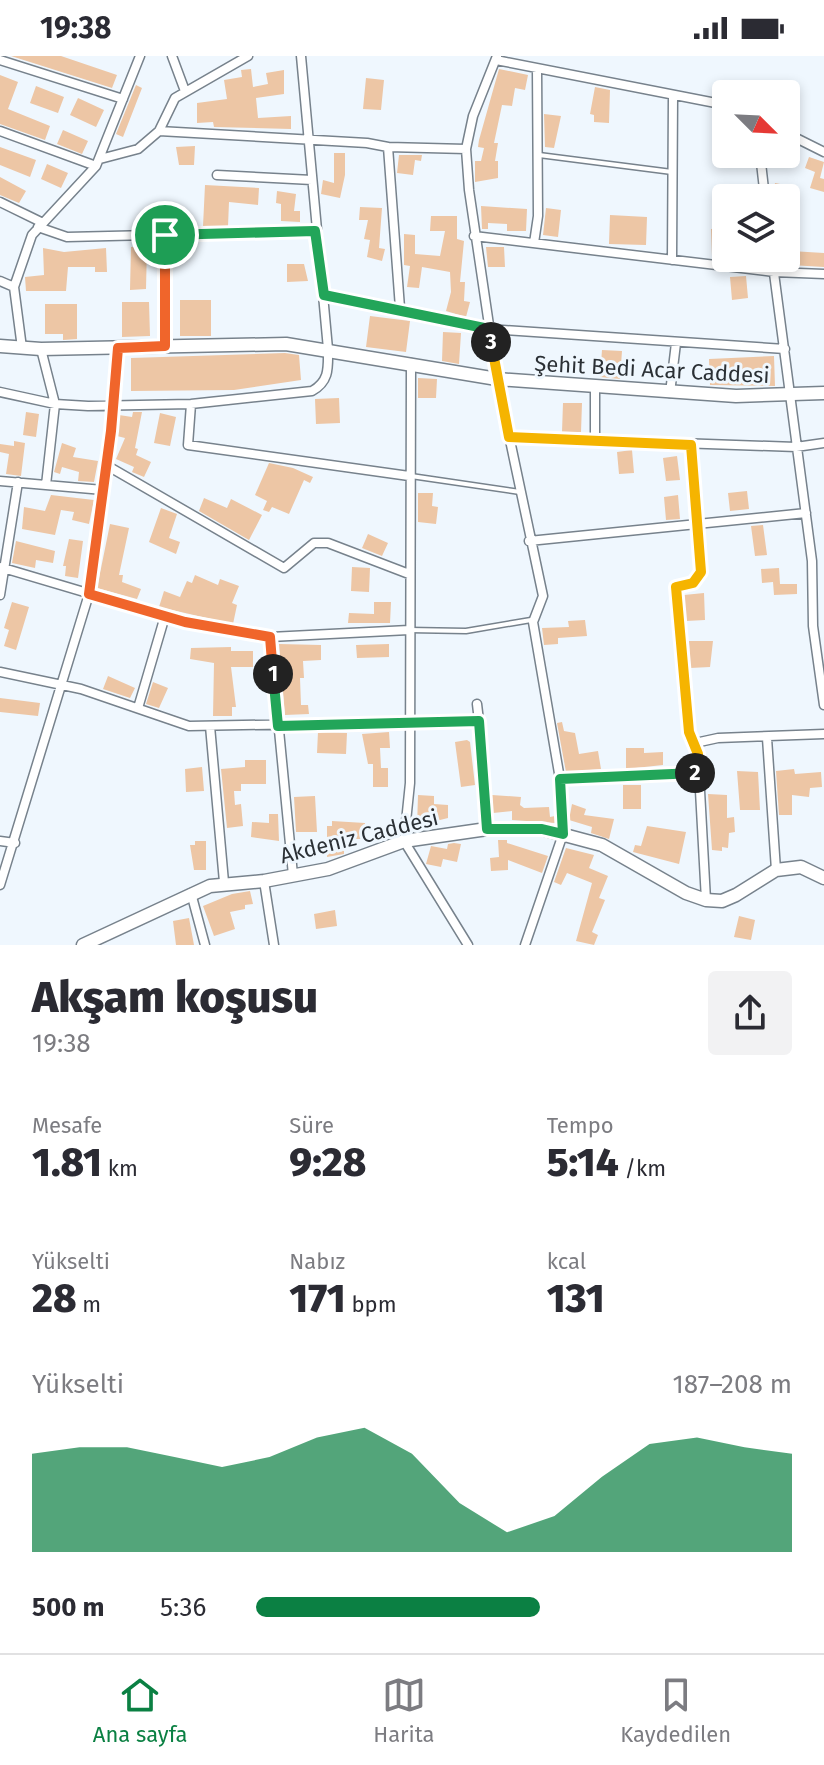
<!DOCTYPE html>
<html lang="tr">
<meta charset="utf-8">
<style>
body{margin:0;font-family:"Fira Sans",sans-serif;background:#f2f2f3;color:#2b2b33;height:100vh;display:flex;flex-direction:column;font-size:30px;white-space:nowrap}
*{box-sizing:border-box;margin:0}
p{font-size:26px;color:#7c7c81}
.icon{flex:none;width:44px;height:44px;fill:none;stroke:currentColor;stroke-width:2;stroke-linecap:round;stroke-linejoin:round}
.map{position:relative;height:889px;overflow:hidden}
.drawer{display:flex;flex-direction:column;background:#fff;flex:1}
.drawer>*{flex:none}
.needle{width:52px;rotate:114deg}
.fabs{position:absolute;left:712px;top:24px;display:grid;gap:16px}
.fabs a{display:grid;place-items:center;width:88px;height:88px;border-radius:8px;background:#fff;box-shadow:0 4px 12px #0003;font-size:40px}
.pin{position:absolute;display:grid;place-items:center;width:68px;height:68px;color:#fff;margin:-34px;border:4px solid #fff;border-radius:50%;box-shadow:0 2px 8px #0007}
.km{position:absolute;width:40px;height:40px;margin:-20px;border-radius:50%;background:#222;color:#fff;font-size:22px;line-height:40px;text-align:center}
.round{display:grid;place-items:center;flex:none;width:84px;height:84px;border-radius:8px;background:#f2f2f3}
.overview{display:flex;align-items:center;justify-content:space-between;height:136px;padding:0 32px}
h1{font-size:44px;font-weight:800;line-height:60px}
.metrics{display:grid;grid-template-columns:repeat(3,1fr);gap:12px;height:136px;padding:8px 32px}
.metrics div{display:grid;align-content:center}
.metrics b{font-size:40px;font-weight:800}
.metrics small{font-size:22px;font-weight:400}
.metrics p{font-size:22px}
.chart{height:224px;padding:16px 32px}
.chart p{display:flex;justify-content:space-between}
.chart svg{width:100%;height:144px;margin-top:8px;fill:#0b8043;opacity:.7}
ul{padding:0 32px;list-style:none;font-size:26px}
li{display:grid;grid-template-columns:128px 96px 1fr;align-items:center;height:60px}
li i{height:20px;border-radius:10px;background:#0b8043}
.status{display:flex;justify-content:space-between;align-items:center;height:56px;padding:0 40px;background:#fff;direction:ltr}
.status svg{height:22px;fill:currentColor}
.dock{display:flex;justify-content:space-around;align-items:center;height:112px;border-top:2px solid #e1e1e2;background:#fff;font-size:22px;color:#7c7c81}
.dock a{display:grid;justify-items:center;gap:4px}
.dock .selected{color:#0b8043}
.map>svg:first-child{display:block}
</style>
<div class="status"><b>19:38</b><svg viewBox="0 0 49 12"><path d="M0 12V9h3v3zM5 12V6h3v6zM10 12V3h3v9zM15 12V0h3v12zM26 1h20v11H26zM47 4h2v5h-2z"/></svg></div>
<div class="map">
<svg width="824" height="889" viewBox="0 0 824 889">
<rect width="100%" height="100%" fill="#eff7fe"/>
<path fill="#edc6a5" d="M11 0H61L117 19 112 32Z
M251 13 253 31 268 28 266 17 284 14V38L256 42 258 62 291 60V73L214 71 213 66 197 67V47L227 43 224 24 242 21 241 14Z
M499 13 528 19 525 34 515 32 512 50 502 49 494 87H498L495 105H498V122L475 126V105H481L484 92 478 91 479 84Z
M0 19 18 26 8 53 50 70 45 84 0 68Z
M366 22 384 24 381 54 363 53Z
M136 29 142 32 123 81 116 78Z
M36 30 64 41 58 57 30 47Z
M595 31 610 34 609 67 594 66V59L590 58Z
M78 42 104 54 96 71 70 59Z
M544 58 561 60 554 92 545 91Z
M63 74 88 85 82 98 57 88Z
M195 90 194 109H179L176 91Z
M0 91 36 104 30 121 0 109Z
M334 97H345V119L340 142 321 138 323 124 334 127Z
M399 99H422L421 105 415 104 413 119 397 117Z
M809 101 824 106 820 122 824 123V136L810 132 815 116 805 112Z
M47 108 68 117 61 132 41 123Z
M0 121 26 135 19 147 0 139Z
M775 127 795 131 791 153H796L794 169H786V142H773Z
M205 129 259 132 258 149 229 146 228 170H203Z
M277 135 296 138 294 155H300V166L281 165V148L276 147Z
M481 150 527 153 526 175H507V168L488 167V173H482Z
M360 151 382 152 379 192 385 193 382 205 367 201 370 184 364 183 368 164H359Z
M546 152 561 154 558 181 543 179Z
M610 159 647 161 646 189 609 188Z
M431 160H457V183L464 185 460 226H465L464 245 470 246 466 261 446 255 451 236 450 216 422 211 419 232 407 231 410 210 404 209V178L415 179V198L440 200 445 175H430Z
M725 172 726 200H712L711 173Z
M147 190 146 233 130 234 131 191Z
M486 191H504L505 211H488Z
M43 192 64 196 106 192 107 216H95V211H68L66 235H26L25 221 44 219Z
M791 195 824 197V211L790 209Z
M287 208H304L308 225 287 226Z
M746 220 748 242 732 244 730 221Z
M180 244H211V280H180Z
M122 246H149L150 280 122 281Z
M45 248H77V283L63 284V278H45Z
M370 260 410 265 406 296 366 291Z
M443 276 461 277 459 308 442 305Z
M602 294 622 295 620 323 600 321Z
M285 297 299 299 301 324 234 334 131 335V302Z
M774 300 775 330 710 329 709 303Z
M418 322 437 323 436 342H418Z
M339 342 340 367 316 368 315 343Z
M563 347H582L581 376H562Z
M26 356 39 358 36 381 23 379Z
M133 356H142L135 392 138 393 136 399 151 406 144 421 132 416 134 411 116 403 125 382 117 380 119 359 132 361Z
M160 357 176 361 170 390 154 387Z
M14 385 25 387 21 420 6 418 9 398 0 396V388L14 390Z
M62 387 76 392 73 401 98 405 94 426 78 425 79 416 62 411 60 418 54 416Z
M632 394 634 417 619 418 617 396Z
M677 400 680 424 666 425 663 402Z
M269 407 293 412 313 421 310 427 304 424 289 458 272 451 269 456 263 454 267 445 255 439Z
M747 435 749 453 730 455 728 437Z
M418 437H433L432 450 438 451 436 468 418 466Z
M51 439 94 444 89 468 72 464 74 456 61 454 55 479 22 473 24 451 45 455Z
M678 439 680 463 666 464 664 441Z
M204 442 227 452 231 443 262 459 249 484 199 455Z
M161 452 177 458 169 482 180 486 176 498 149 486Z
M110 468 129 472 119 519H123L122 526 141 533 137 543 97 532Z
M763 469 767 499 755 500 751 470Z
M368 478 388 487 382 500 362 492Z
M69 483 83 485 78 522 65 520 66 510H63Z
M16 485 55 495 53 507 36 504 35 512 12 507Z
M352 511 370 512 369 536 351 535Z
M779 512 780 528H797V538L774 539 773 526 762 527 761 513Z
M195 519 218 529 220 523 239 530 232 547 237 549 233 568 159 551 164 535 180 541 187 525 192 527Z
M704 537 705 564 686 565 684 539Z
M12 546 29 551 16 594 4 590 9 574 4 572Z
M374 546H391L390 567H348L349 557 374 558Z
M585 564 587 580 558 582V588L544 589 542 572 569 571 568 565Z
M689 585H713L710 611 690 612Z
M279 588 321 589V604L303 605 304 622H300L301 649H308L309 658 285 659Z
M389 588V601L357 602 356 589Z
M231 591V595H253V611H231L236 651H232V660H213L214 607 190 603 191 592Z
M108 620 135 632 130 642 103 633Z
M153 626 168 632 159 652 146 648Z
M0 642 40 647 38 660 0 656Z
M562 666 564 675 575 677 579 698 598 695 601 713 566 716 557 667Z
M318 676 347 677 346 698 317 697Z
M389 676 390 692H380L381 712H388V731H373V708H368L362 678Z
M467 684 470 686 475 729 461 731 455 686Z
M626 692H644V697L663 696V709L626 713Z
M245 704H266V728H241V735H234L235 749 241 748 243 770 227 772 221 713 245 711Z
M202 711 204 735 186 736 185 713Z
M794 713 795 718 821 716 822 731 810 732 809 741 792 739V759H779L776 715Z
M737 715 758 716 760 754H740Z
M623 729H641V753H623Z
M708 738 727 739V762L734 761 735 776 729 777 728 792 722 791V795L712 794Z
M418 739 434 740V748L448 749V762L432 766V771H417Z
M492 739 521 741 520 749 524 752 549 751 550 761 555 760V767L512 764V755L493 757Z
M315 740 317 776H296L294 741Z
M572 748 586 753 584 759 614 763 609 783 591 777 592 771 569 764Z
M269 758H278L279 785 251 781 252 766 269 767Z
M332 765 365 767 366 783H344V798L327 801V770H332Z
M647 770 686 776 679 808 633 796 635 789 641 790Z
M498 784H507V787L548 800 542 817 508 804V814L491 815 490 802 499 801Z
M195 785H206V814H194L190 789H195Z
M454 787 461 788 457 806 443 803 441 811 426 808 431 790 447 793 448 788Z
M566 792 594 799 589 812 608 820 599 842 605 844 592 876 598 879 594 889 576 885 592 827 567 817 561 829 554 826Z
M250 835 253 848 245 849V853L230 856 235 873 214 880 203 850 232 838Z
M335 854 337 870 316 873 314 858Z
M739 860 755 864 751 884 734 881Z
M189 862 194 889H176L173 865Z"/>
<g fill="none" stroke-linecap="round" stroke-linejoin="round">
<defs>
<path id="lane" d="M539 99 672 116
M411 420 520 436
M676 531 693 527 701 516 691 389
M409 574 466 575 531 564"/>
<path id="street" d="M172 0 185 35
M497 0 473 60 466 93 469 134 497 323 543 540 533 566 560 723 563 778 525 889
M0 4 123 43
M496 4 726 49
M0 75 96 110
M159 75 367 87 388 91 400 252
M786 77 824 96
M388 91 466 93
M760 98 765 142
M100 103 138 93 159 75 175 42 248 0
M217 119 312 124
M0 146 41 166
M38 171 67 181 315 175
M165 179V290
M474 180 774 216 824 218
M534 187 538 160 537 13
M772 202 812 505 813 570 824 649
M672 204 673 41
M0 225 14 231
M324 239 489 273 785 293
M22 292 14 231 32 179 96 110 140 0
M41 293 55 348 46 429
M411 307 410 727 404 785 468 889
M595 332V385
M0 336 55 348 88 350 191 348 312 335C330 325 328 311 328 293L301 0
M670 337 676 287
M191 348 188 389 409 420
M509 381 796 391 824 387
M106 409 284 512 314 487H328L409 518
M0 425 103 434
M529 485 806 457
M0 511 165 560 240 577 270 581 409 574
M676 531 689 676 698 698 706 844
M0 539 18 426
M270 581 293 819
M0 616 81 633 189 670 479 665 487 773
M477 648 479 665
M138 652 165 560
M210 670 224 826
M767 682 776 814
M695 687 718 682 824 678
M560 723 699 717
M0 785 15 787
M264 825 274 889
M0 829 89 538 111 375 118 292
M191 837 205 889"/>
<path id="secondary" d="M0 290 41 293 286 288 497 323 736 340 824 337
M83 889 210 830 264 825 328 813 404 785 487 773H542L602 789 686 837 706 844 722 845 736 839 776 814 801 811 824 822"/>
</defs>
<use href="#lane" stroke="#77828c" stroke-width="7"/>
<use href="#street" stroke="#77828c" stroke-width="11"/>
<use href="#secondary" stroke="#77828c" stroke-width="15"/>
<use href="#lane" stroke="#fff" stroke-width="4"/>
<use href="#street" stroke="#fff" stroke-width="8"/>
<use href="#secondary" stroke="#fff" stroke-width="12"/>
</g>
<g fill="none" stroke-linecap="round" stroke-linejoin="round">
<defs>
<path id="split-1" d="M165 179V290L118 292 111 375 89 538 185 566 270 581 273 618"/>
<path id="split-2" d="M273 618 278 670 479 665 487 773H542L563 778 560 723 695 717"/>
<path id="split-3" d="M491 286 509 381 691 389 701 516 693 527 676 531 689 676 698 698 699 717H695"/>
<path id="split-4" d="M165 179 315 175 324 239 489 273 491 286"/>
</defs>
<use href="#split-1" stroke="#fff" stroke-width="16"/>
<use href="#split-2" stroke="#fff" stroke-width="16"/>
<use href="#split-3" stroke="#fff" stroke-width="16"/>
<use href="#split-4" stroke="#fff" stroke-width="16"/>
<use href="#split-1" stroke="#f0652b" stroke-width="10"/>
<use href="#split-2" stroke="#22a559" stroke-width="10"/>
<use href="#split-3" stroke="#f5b400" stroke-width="10"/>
<use href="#split-4" stroke="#22a559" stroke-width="10"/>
</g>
<g text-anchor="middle" stroke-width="6" stroke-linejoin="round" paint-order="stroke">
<g font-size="22" fill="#2b3035" stroke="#eff7fe">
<text transform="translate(652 313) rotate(3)" y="8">Şehit Bedi Acar Caddesi</text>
<text transform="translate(359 780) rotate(-14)" y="8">Akdeniz Caddesi</text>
</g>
</g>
</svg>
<div class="fabs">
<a><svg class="needle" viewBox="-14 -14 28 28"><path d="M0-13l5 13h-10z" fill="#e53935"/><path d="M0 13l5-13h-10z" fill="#7c7c81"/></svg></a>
<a><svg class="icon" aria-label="layers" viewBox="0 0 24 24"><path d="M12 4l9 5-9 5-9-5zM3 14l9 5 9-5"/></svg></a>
</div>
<div class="pin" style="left:165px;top:179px;background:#1e9e55"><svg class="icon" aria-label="arrive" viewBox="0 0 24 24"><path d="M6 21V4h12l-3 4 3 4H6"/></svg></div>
<b class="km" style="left:273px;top:618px">1</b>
<b class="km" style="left:695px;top:717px">2</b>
<b class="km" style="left:491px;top:286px">3</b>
</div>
<section class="drawer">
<div class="overview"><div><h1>Akşam koşusu</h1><p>19:38</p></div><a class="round"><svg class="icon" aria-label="share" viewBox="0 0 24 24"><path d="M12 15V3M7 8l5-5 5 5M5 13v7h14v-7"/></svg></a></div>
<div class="metrics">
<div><p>Mesafe</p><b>1.81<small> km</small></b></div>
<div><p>Süre</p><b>9:28</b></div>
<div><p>Tempo</p><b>5:14<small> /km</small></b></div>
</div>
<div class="metrics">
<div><p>Yükselti</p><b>28<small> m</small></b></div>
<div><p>Nabız</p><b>171<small> bpm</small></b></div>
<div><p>kcal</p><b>131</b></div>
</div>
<div class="chart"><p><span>Yükselti</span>187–208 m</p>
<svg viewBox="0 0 160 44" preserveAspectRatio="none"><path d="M0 44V14L10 12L20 12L30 15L40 18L50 15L60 9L70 6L80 14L90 29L100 38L110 33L120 21L130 11L140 9L150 12L160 14V44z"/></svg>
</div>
<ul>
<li><b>500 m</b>5:36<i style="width:53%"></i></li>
</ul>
</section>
<nav class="dock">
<a class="selected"><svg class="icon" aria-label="home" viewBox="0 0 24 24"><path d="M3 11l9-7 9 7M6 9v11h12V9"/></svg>Ana sayfa</a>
<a><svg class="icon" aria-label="map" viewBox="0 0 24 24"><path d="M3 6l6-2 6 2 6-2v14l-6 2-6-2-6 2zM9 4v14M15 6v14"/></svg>Harita</a>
<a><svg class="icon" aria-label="saved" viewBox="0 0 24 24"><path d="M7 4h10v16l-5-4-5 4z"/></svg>Kaydedilen</a>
</nav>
